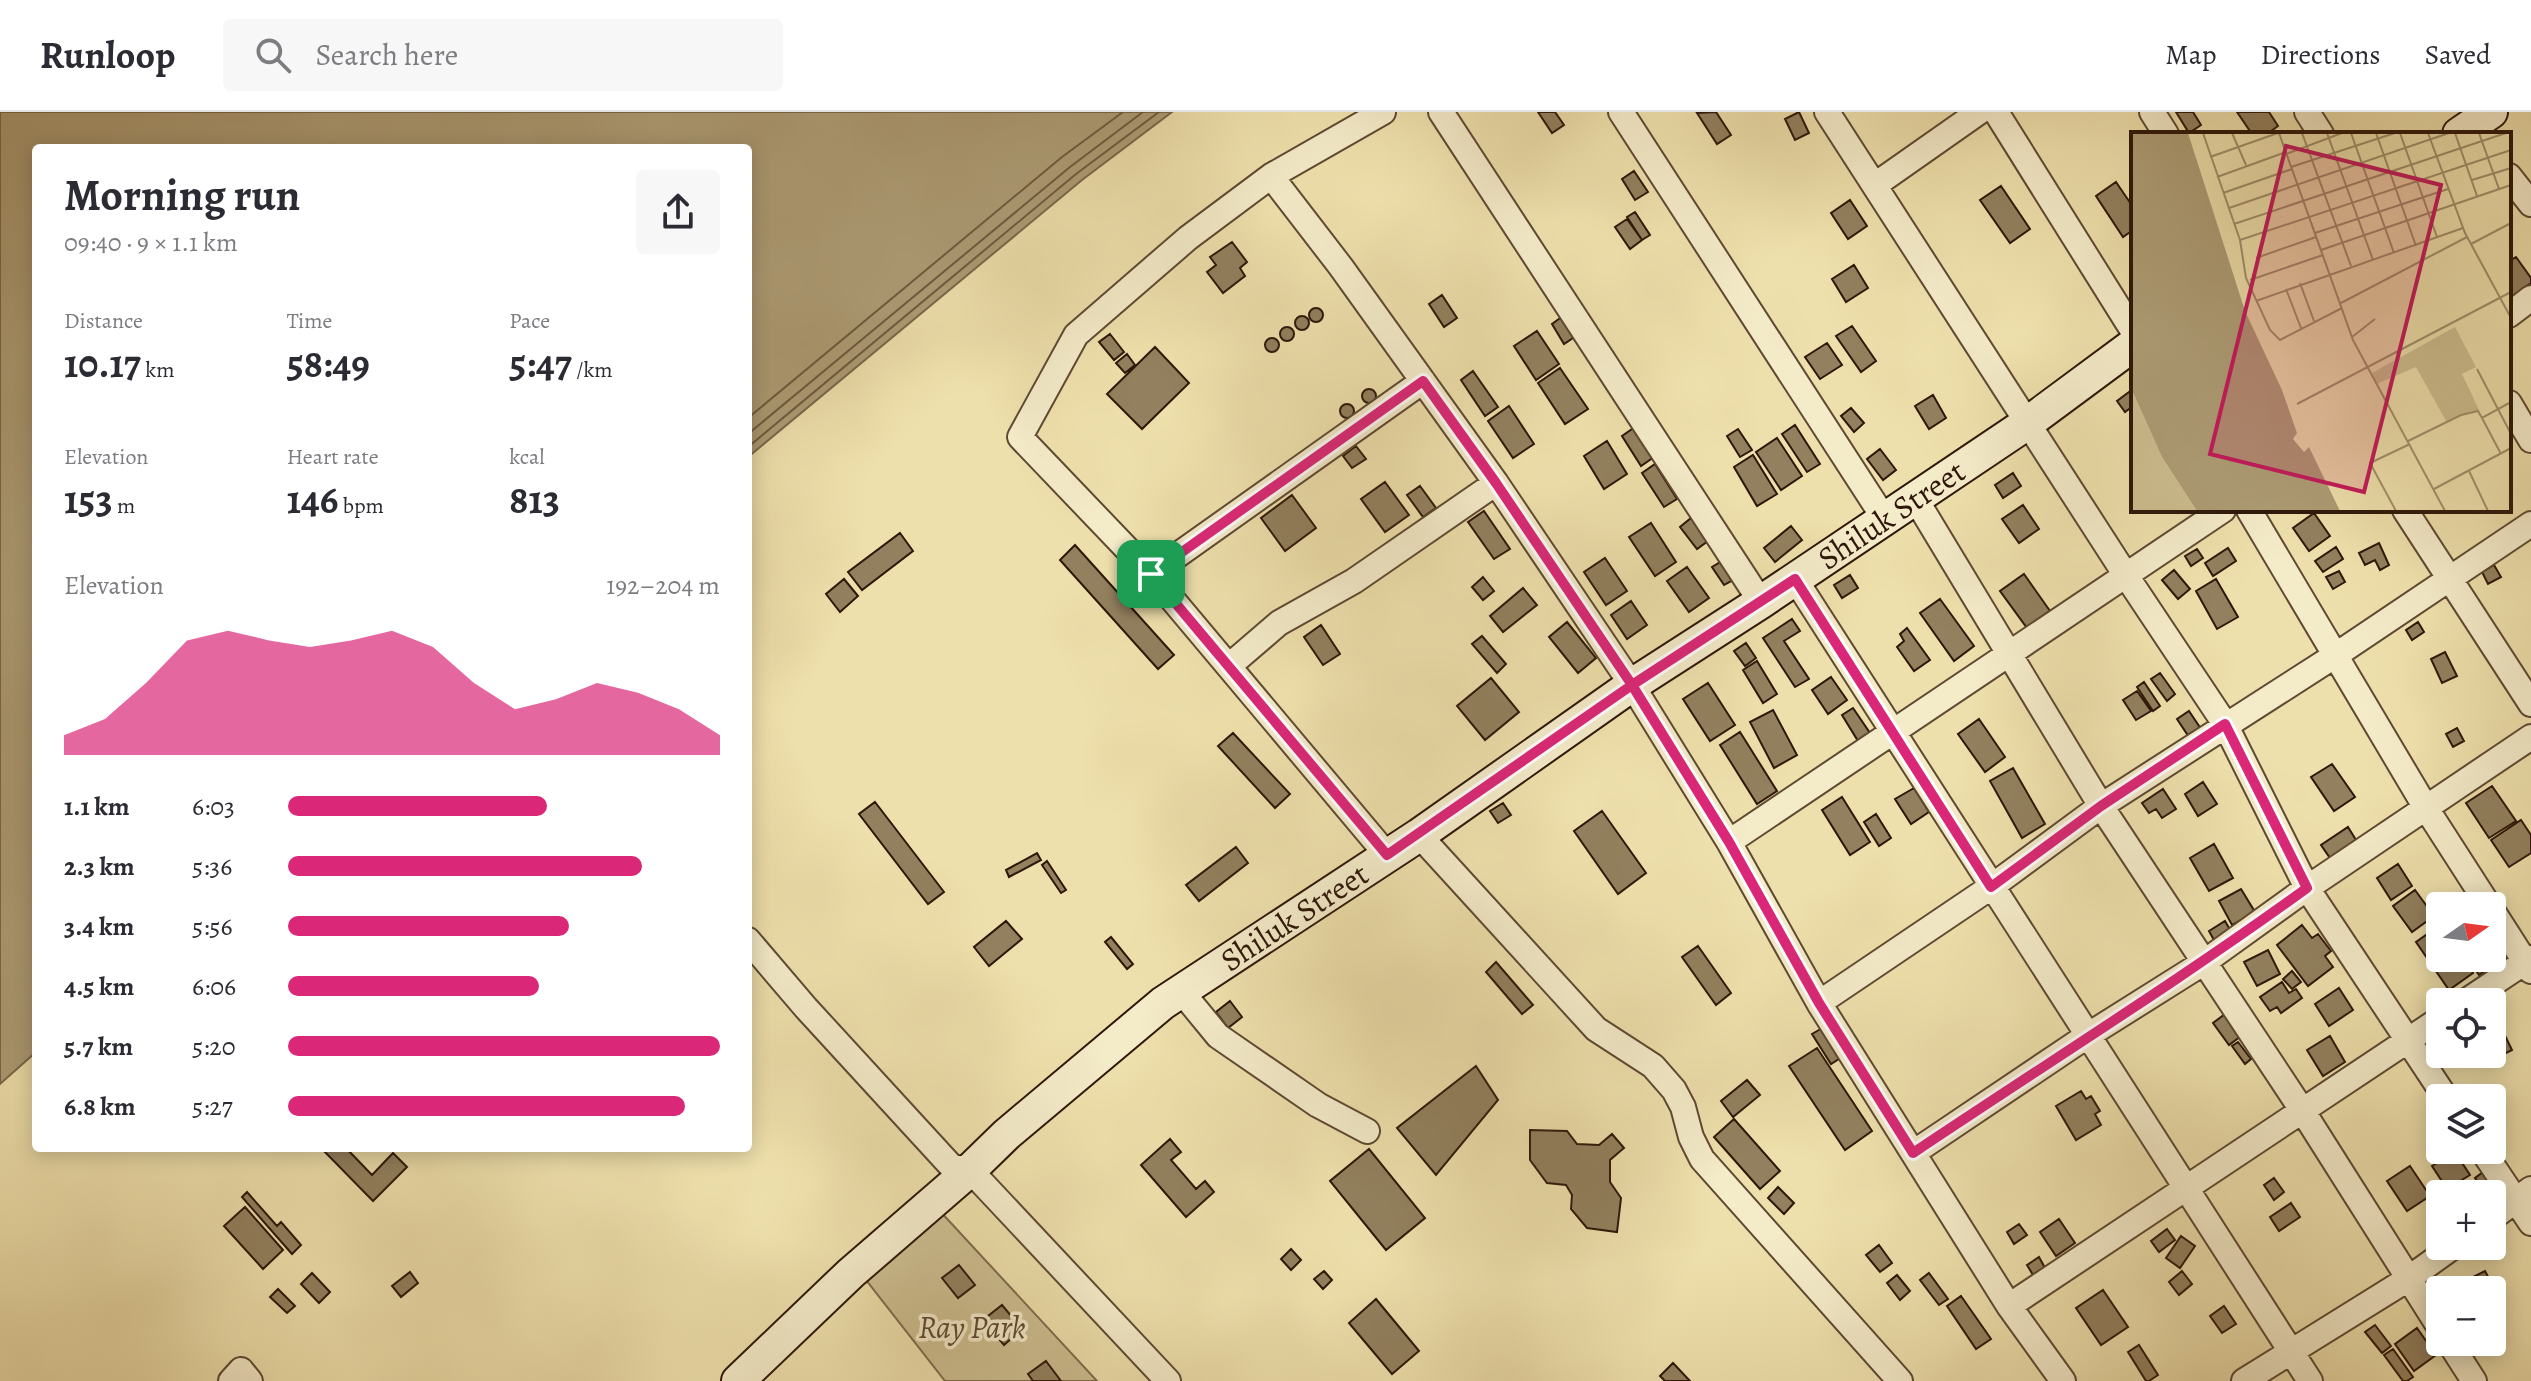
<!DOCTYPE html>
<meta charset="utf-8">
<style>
body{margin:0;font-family:Alegreya,serif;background:#f7f7f7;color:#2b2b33;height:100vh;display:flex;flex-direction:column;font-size:30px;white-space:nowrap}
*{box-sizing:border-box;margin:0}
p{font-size:26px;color:#7c7c81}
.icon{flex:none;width:44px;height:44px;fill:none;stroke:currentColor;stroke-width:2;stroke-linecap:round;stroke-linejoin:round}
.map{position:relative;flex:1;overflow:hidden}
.details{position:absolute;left:32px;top:32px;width:720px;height:1008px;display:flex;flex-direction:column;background:#fff;border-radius:8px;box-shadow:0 4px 20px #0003}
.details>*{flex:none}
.needle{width:52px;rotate:76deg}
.controls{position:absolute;left:2426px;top:780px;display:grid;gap:16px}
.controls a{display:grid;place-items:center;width:80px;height:80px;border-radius:8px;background:#fff;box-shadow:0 4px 20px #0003;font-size:40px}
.pin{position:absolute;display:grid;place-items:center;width:68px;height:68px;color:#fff;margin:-34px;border-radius:16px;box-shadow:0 4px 12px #0006}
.round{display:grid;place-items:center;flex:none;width:84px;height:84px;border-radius:8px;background:#f7f7f7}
.overview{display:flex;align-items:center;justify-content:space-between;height:136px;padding:0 32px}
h1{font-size:44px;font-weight:700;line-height:60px}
.figures{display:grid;grid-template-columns:repeat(3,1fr);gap:12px;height:136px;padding:8px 32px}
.figures div{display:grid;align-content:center}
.figures b{font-size:40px;font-weight:700}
.figures small{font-size:22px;font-weight:400}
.figures p{font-size:22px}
.chart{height:224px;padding:16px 32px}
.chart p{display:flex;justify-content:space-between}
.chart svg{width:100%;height:144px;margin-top:8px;fill:#db2777;opacity:.7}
ul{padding:0 32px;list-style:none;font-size:26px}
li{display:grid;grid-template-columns:128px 96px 1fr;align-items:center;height:60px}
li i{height:20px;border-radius:10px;background:#db2777}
header{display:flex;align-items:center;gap:48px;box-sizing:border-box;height:112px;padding:0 40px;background:#fff;border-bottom:2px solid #e1e1e2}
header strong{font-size:38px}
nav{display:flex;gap:44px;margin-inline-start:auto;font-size:28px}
.search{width:560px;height:72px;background:#f7f7f7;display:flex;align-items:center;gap:20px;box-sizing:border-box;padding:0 28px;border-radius:8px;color:#7c7c81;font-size:30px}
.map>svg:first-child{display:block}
</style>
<header>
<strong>Runloop</strong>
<div class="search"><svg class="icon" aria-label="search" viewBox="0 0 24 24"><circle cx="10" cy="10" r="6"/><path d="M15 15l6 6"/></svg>Search here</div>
<nav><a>Map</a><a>Directions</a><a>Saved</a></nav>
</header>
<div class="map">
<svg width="2531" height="1269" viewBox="0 0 2531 1269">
<rect width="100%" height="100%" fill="#eee0ac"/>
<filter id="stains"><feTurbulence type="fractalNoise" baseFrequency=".0025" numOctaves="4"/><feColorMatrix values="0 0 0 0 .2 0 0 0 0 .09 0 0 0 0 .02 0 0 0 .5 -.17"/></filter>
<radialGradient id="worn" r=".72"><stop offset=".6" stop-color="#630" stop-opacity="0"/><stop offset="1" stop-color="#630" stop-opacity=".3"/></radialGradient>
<path fill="#cdbe90" stroke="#7e6a4c" stroke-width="2" d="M938 1097 1097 1269H945L863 1164Z"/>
<path fill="#ad9c75" stroke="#7a674a" stroke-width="2" d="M0 0H1172L1082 68 748 345V36H36V940L0 972Z"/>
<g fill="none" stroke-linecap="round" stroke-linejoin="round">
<path stroke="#6e5a3f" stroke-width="2" d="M748 306 1062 45 1123 0
M748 322 1070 55 1143 0
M748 335 1076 62 1159 0"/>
</g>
<path fill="#92805e" stroke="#2e1709" stroke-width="2" d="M1538 0H1555L1564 13 1552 21Z
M1716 0 1731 23 1717 32 1697 1Z
M1799 0 1809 21 1795 28 1785 7Z
M2176 0H2193L2201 13 2189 21Z
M2237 0H2269L2278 14 2267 22H2252Z
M1634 59 1648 80 1635 88 1622 67Z
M2116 70 2133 95V118L2123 125 2096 84Z
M2001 74 2030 117 2010 131 1980 88Z
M1850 88 1867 114 1848 127 1831 101Z
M1635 100 1650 123 1642 128 1627 105Z
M1627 107 1642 128 1630 137 1615 115Z
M1232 130 1247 150 1240 156 1245 164 1223 181 1207 160 1216 153 1210 145Z
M2516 145 2531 166V171L2509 187V149Z
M1854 153 1868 176 1846 190 1832 167Z
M1442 183 1457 206 1444 215 1429 192Z
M1309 203a7 7 0 1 1 14 0a7 7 0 1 1-14 0Z
M1295 211a7 7 0 1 1 14 0a7 7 0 1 1-14 0Z
M1563 204 1576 224 1564 232 1552 212Z
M1852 214 1876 249 1861 260 1836 224Z
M1280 222a7 7 0 1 1 14 0a7 7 0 1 1-14 0Z
M1537 219 1559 252 1536 268 1514 234Z
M1110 222 1124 240 1114 248 1099 230Z
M1265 233a7 7 0 1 1 14 0a7 7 0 1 1-14 0Z
M1827 231 1842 253 1820 267 1805 245Z
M1155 235 1189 271 1142 317 1107 282Z
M1127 242 1135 253 1125 261 1116 251Z
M1560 256 1588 297 1565 312 1538 271Z
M1473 259 1498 295 1485 304 1461 268Z
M1362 284a7 7 0 1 1 14 0a7 7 0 1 1-14 0Z
M2133 277V294L2125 300 2117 289Z
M1933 283 1946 306 1929 317 1915 294Z
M1340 299a7 7 0 1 1 14 0a7 7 0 1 1-14 0Z
M1509 294 1534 332 1513 346 1488 309Z
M1851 296 1864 311 1854 320 1841 304Z
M1795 313 1820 352 1807 360 1782 322Z
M1635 315 1654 345 1641 354 1622 324Z
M1738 317 1752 338 1740 345 1727 324Z
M1777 326 1802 364 1781 378 1756 340Z
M1607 329 1627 362 1604 377 1584 344Z
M1356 334 1366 347 1352 356 1343 344Z
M1880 337 1896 358 1883 368 1867 347Z
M1753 343 1777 382 1757 394 1734 355Z
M1655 352 1677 387 1664 395 1642 361Z
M2013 361 2021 374 2003 386 1995 373Z
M1385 370 1409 403 1385 420 1361 387Z
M1420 374 1436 396 1423 405 1407 383Z
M1292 383 1316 416 1285 439 1261 406Z
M2023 393 2039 417 2019 431 2002 407Z
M1484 399 1510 437 1494 447 1468 410Z
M2314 401 2330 424 2309 439 2293 416Z
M1691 406 1708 429 1697 437 1680 415Z
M1651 411 1676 450 1655 464 1629 425Z
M1791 414 1802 428 1775 450 1764 436Z
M900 421 913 439 862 478 848 460Z
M2379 431 2389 453 2380 458 2375 448 2365 453 2359 441Z
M1075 433 1174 543 1158 557 1060 448Z
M2336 435 2343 447 2323 460 2315 449Z
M2228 436 2236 449 2213 464 2205 451Z
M2197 437 2203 446 2191 454 2185 444Z
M1605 446 1627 479 1606 493 1584 460Z
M1722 449 1733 468 1724 473 1712 455Z
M2494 453 2501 465 2488 472 2482 460Z
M1687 455 1709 486 1689 500 1667 469Z
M2174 458 2190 477 2178 487 2162 468Z
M2339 459 2345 470 2333 477 2326 465Z
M2024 462 2050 499 2027 516 2000 479Z
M1850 463 1858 476 1842 486 1834 473Z
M1483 465 1494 479 1483 488 1472 475Z
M844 467 858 484 840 500 826 482Z
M2216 467 2238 505 2217 517 2196 479Z
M1523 476 1537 493 1503 520 1490 504Z
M1940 487 1974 534 1954 549 1920 501Z
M1631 489 1647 513 1627 527 1611 503Z
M1792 507 1800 519 1784 529 1809 567 1795 575 1763 526Z
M1567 510 1596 546 1578 561 1549 525Z
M2418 510 2424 520 2412 528 2406 518Z
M1321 513 1340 542 1323 553 1304 525Z
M1907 516 1930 548 1914 559 1897 535 1904 529 1900 522Z
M1482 524 1506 552 1497 561 1472 532Z
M1746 531 1756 546 1745 554 1734 539Z
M2445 540 2457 564 2442 571 2431 547Z
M1757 549 1777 582 1763 591 1743 558Z
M2160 561 2175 582 2167 589 2151 567Z
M1831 565 1847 588 1828 602 1812 578Z
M1491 566 1519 600 1485 628 1457 594Z
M2144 570 2160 594 2153 599 2137 575Z
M1708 571 1735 613 1710 629 1683 587Z
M2137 579 2151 599 2136 608 2123 588Z
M1853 596 1870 621 1858 629 1842 603Z
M1773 598 1797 643 1774 656 1750 610Z
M2189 599 2201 617 2189 625 2177 607Z
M1979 607 2005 645 1985 660 1958 622Z
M2457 616 2464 629 2453 635 2446 622Z
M1740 620 1777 679 1757 692 1720 633Z
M1233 621 1290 682 1275 696 1218 634Z
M2332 652 2355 685 2334 699 2311 665Z
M2013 656 2045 712 2022 726 1990 669Z
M2203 670 2217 692 2198 704 2185 682Z
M2492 674 2516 709 2489 726 2466 691Z
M1914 676 1929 700 1911 712 1895 687Z
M2163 677 2176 697 2162 706 2156 697 2149 701 2142 691Z
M1842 685 1870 730 1850 743 1822 698Z
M875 690 944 780 928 792 859 702Z
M1503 691 1511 703 1498 711 1490 699Z
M1602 699 1646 761 1618 782 1574 719Z
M1876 702 1891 726 1879 734 1864 710Z
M2521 708 2531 723V741L2509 755 2491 728Z
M2348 715 2356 728 2330 746 2321 733Z
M2214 732 2233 766 2209 779 2190 746Z
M1236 735 1248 751 1199 789 1186 773Z
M1037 741 1041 748 1009 765 1006 758Z
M1047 749 1066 778 1061 781 1042 753Z
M2398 752 2412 774 2391 788 2377 766Z
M2241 777 2255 800 2232 813 2219 789Z
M2415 778 2434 804 2412 820 2393 794Z
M1006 809 1022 827 989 854 974 835Z
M2225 809 2232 821 2215 830 2209 819Z
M2302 813 2312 826 2318 822 2331 839 2325 844 2333 855 2308 874 2277 833Z
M2440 813V846H2463L2473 861 2449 878 2416 830Z
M1111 825 1133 852 1127 857 1105 830Z
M1698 834 1731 881 1716 893 1682 845Z
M2492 837 2500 849 2479 863 2467 846H2492Z
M2268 838 2280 862 2257 874 2244 850Z
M1496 850 1533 893 1522 902 1486 860Z
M2292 859 2301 870 2292 877 2283 867Z
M2282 870 2289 881 2296 877 2302 886 2281 901 2277 895 2270 899 2260 885Z
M2339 876 2353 898 2329 914 2315 892Z
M1230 889 1242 905 1228 916 1216 900Z
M2229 899 2245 921 2229 933 2213 911Z
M2496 905 2512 938 2490 949 2487 942H2492V906Z
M1824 915 1842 945 1831 952 1812 922Z
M2330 924 2345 950 2323 964 2307 938Z
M2238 930 2251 947 2245 952 2232 934Z
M1817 936 1872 1019 1845 1038 1789 954Z
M1476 954 1498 988 1436 1063 1397 1016Z
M1747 968 1760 983 1733 1005 1721 989Z
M2081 979 2086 987 2091 984 2100 999 2095 1002 2101 1013 2076 1028 2056 994Z
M1734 1007 1780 1059 1760 1077 1714 1025Z
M1530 1018 1567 1019 1577 1032 1599 1033 1612 1022 1624 1036 1610 1048V1070L1621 1086 1617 1120 1587 1116 1571 1097 1572 1083 1566 1073 1547 1071 1530 1048Z
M1170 1027 1181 1040 1171 1048 1196 1077 1205 1069 1214 1080 1186 1105 1141 1053Z
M321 1036H346L372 1063 393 1041 407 1055 373 1089Z
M1369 1037 1425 1106 1386 1138 1330 1069Z
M2455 1040 2470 1063 2447 1077 2432 1054Z
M2410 1054 2430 1084 2407 1099 2387 1069Z
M2487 1057 2498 1073 2486 1081 2475 1066Z
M2274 1066 2284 1080 2274 1088 2264 1073Z
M1778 1075 1794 1091 1784 1102 1768 1086Z
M247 1080 277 1114 281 1110 301 1133 292 1142 242 1085Z
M2291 1091 2300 1105 2279 1119 2270 1105Z
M245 1095 283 1138 263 1157 224 1114Z
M2059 1107 2075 1131 2056 1144 2040 1120Z
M2019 1112 2027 1123 2014 1132 2007 1120Z
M2167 1117 2175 1128 2159 1140 2151 1129Z
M2181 1124 2195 1134 2180 1156 2166 1146Z
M1879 1133 1892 1151 1880 1160 1866 1143Z
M1291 1137 1301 1148 1291 1158 1281 1147Z
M2039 1145 2045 1156 2033 1163 2027 1153Z
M959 1153 975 1173 958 1186 942 1166Z
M1324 1159 1332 1168 1323 1177 1314 1167Z
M2182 1159 2192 1172 2179 1183 2169 1170Z
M2485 1159 2503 1194 2492 1199V1178H2477L2471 1166Z
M410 1160 418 1171 401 1185 392 1174Z
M312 1161 330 1180 319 1191 301 1172Z
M1929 1161 1948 1187 1939 1193 1920 1168Z
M1897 1163 1910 1179 1900 1188 1887 1171Z
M278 1177 295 1194 287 1201 270 1185Z
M2103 1178 2128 1215 2101 1233 2076 1196Z
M1961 1184 1991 1227 1976 1237 1947 1194Z
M1376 1187 1419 1239 1392 1262 1349 1211Z
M1002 1193 1022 1217 1004 1233 983 1208Z
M2224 1194 2236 1212 2222 1221 2210 1204Z
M2375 1213 2391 1234 2382 1241 2365 1220Z
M2417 1216 2436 1243 2414 1259 2395 1232Z
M2139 1233 2158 1263 2149 1269H2146L2128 1240Z
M2393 1237 2413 1265 2407 1269H2403L2384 1243Z
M1046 1249 1061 1269H1033L1028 1262Z
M1673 1251 1690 1269H1665L1660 1264Z"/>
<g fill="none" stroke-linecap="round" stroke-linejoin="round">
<defs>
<path id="street" d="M1383 0 1271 64 1188 126 1076 223 1020 325 1151 462 1387 743
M1441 0 1761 490
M1621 0 1884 406
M1827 0 2125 462 2225 612 2307 776 2446 986
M1996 0 2133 219
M2152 0 2166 22
M2307 0 2321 22
M1271 64 1341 155 1496 371 1632 573 1729 730 1819 891 2009 1194 2063 1269
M2509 64 2531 92
M1875 73 1979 0
M2509 203 2531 186
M2509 291 2531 328
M1915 386 2101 694 2302 998 2440 1216
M2249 398 2426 696 2489 794
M2405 398 2531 592
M1151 462 1423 269
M1795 467 2310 1269
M1229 554 1279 511 1354 469 1496 371
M1419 723 1596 917 1653 954 1674 978 1683 995 1691 1025 1702 1047 1900 1269
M1729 730 2223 398
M2492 798 2531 859
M748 828 806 896 951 1054 970 1058 1168 1269
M1181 879 1218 924 1318 993 1367 1019
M2465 890 2531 846
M1819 891 1991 775 2101 694 2336 543 2531 412
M2482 1038 2531 1111
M1913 1041 2087 924 2203 851 2307 776 2531 625
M2492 1106 2531 1077
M2009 1194 2440 907
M2449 1230 2474 1269
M231 1269 241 1258 250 1269
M2244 1269 2408 1167 2454 1134"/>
<g id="secondary">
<path d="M2459 22 2491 0"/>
<path id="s1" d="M738 1269 851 1161 970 1058 1007 1022 1163 891 1419 723 1632 573 1761 490 2029 310 2133 233"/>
</g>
</defs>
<use href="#street" stroke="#5e4932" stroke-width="28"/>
<use href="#secondary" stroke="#2e1709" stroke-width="36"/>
<use href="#street" stroke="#f4ebc9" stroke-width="24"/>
<use href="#secondary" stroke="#f4ebc9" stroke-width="32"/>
</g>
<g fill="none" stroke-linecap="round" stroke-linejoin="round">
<defs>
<path id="route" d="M1151 462 1387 743 1632 573 1729 730 1819 891 1913 1041C2044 953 2179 869 2307 776L2225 612 2101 694 1991 775 1795 467 1632 573 1496 371 1423 269 1151 462"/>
</defs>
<use href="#route" stroke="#fff" stroke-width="16"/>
<use href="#route" stroke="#db2777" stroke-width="10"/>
</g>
<g text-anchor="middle" stroke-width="7" stroke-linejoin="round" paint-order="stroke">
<g font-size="32" fill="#2e1709" stroke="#f4ebc9">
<text dy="11" stroke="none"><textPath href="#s1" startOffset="1446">Shiluk Street</textPath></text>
<text dy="11" stroke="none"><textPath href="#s1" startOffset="726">Shiluk Street</textPath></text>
</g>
<g font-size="32" font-style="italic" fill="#5e4932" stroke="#f4ebc9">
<text x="972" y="1226">Ray Park</text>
</g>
</g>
<g transform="translate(2131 20)">
<rect width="380" height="380" fill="#eee0ac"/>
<path d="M324 195 345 235 331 242 348 278 315 289 285 235 246 252 241 241ZM0 256 31 325 66 379H0Z" fill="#cdbe90"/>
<path d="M0 1H57L114 179 151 258 166 301 162 307 173 320 178 315 209 379H66L31 325 0 256Z" fill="#ad9c75"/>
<path fill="none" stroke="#a1906b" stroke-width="2" d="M72 1 109 108 380 18M101 1 115 33M148 1 222 208 314 379M171 1 220 134M196 1 242 128M220 1 263 121M245 1 285 114M269 1 306 105M297 1 334 101 380 186M324 1 346 64M348 1 368 57M155 22 211 1M79 25 147 1M160 35 264 1M86 45 155 20M341 48 380 36M92 61 161 37M98 76 318 1M103 92 375 1M184 101 317 57M109 108 115 146 139 198 149 208 211 176M340 112 380 91M190 118 380 53M125 126 185 105M119 148 192 123M169 151 183 189M155 157 170 196M125 169 332 96M210 171 336 105M221 205 244 187M346 237 380 302M166 272 380 160M351 286 370 322M277 309 330 283 347 279 351 286 380 270M338 339 357 379M303 357 380 316M265 379 239 331 279 312"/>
<path fill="#c2185b" fill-opacity="0.15" stroke="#c2185b" stroke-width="4" d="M155 14 310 53 233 360 79 322Z"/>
<rect width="380" height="380" fill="none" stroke="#2e1709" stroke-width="4"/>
</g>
<rect width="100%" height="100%" filter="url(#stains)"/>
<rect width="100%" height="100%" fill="url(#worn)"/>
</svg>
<div class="controls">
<a><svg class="needle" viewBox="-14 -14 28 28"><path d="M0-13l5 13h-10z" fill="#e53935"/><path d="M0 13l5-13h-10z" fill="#7c7c81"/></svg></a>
<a><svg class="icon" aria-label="locate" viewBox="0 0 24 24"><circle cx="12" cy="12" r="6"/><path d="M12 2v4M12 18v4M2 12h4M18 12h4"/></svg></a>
<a><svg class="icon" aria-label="layers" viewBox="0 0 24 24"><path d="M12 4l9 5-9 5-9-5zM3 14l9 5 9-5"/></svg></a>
<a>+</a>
<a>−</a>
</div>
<div class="pin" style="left:1151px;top:462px;background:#1e9e55"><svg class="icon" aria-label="arrive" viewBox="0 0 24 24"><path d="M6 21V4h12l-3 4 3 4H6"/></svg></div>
<section class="details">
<div class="overview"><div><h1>Morning run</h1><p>09:40 · 9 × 1.1 km</p></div><a class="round"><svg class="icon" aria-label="share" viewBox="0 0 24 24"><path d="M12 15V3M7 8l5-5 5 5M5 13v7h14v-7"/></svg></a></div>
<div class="figures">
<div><p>Distance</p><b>10.17<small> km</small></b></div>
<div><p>Time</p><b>58:49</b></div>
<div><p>Pace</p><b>5:47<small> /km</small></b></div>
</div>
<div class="figures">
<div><p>Elevation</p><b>153<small> m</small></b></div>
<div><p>Heart rate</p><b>146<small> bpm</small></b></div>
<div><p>kcal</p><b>813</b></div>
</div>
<div class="chart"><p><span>Elevation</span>192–204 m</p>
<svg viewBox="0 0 160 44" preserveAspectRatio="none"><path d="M0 44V38L10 33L20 22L30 9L40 6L50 9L60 11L70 9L80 6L90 11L100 22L110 30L120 27L130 22L140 25L150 30L160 38V44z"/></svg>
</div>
<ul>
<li><b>1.1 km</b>6:03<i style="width:60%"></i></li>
<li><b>2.3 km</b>5:36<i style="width:82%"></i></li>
<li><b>3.4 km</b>5:56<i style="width:65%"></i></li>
<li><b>4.5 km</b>6:06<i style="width:58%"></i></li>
<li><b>5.7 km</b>5:20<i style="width:100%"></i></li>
<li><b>6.8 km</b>5:27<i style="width:92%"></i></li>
</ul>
</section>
</div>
